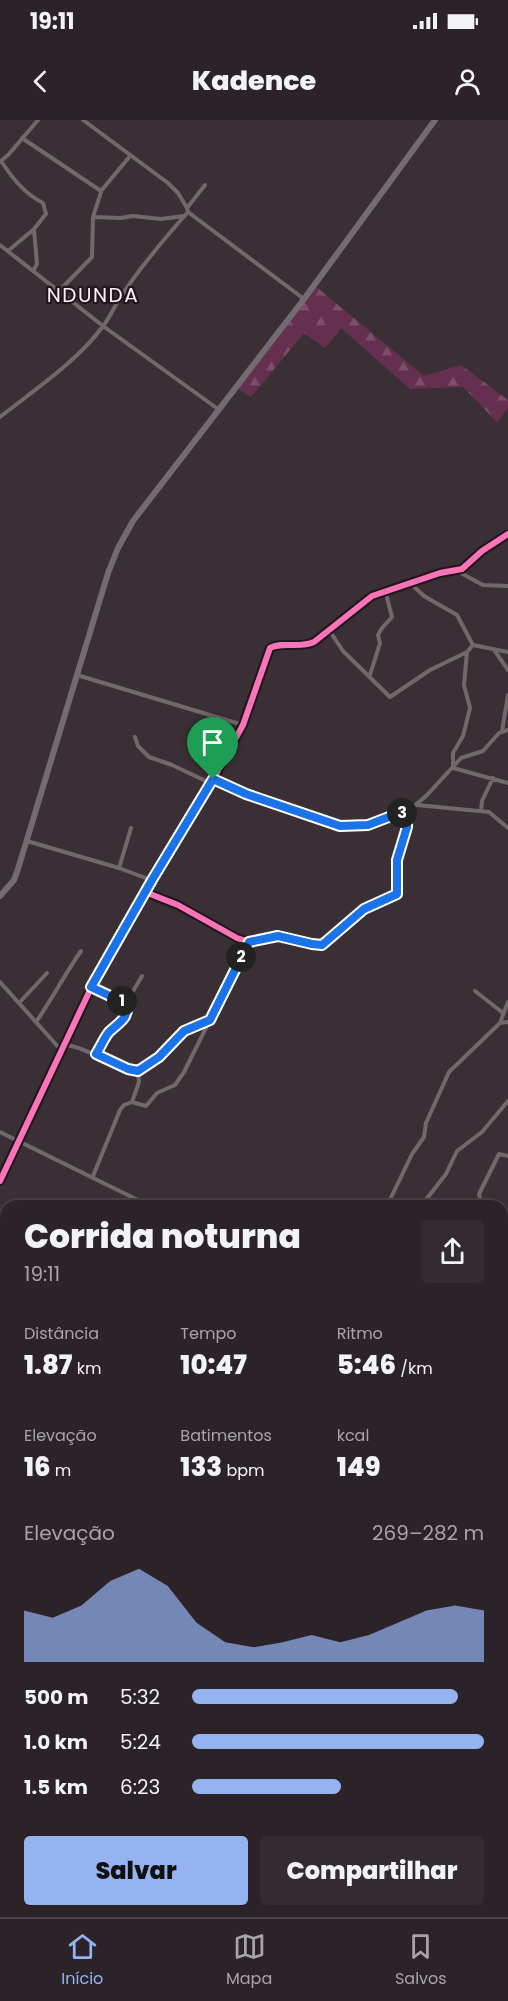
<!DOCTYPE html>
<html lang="pt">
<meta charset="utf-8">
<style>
body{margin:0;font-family:Poppins,sans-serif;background:#342b30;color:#f1f3f6;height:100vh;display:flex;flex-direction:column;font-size:22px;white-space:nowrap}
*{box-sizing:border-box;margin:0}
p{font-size:20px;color:#a6a4a8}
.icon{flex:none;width:33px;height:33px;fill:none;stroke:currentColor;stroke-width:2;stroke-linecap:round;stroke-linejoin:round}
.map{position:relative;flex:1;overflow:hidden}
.panel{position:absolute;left:0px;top:1080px;width:508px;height:717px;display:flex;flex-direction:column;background:#2c2328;border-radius:18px 18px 0 0;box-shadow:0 3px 9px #0003,0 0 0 2px #484045}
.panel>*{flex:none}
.pin{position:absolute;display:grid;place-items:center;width:51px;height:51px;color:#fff;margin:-62px -26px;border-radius:50% 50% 50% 0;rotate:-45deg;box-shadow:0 0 6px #0007}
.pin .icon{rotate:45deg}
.km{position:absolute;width:30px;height:30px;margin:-15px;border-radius:50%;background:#222;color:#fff;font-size:16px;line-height:30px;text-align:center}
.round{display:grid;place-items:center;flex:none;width:63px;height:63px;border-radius:6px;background:#342b30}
.overview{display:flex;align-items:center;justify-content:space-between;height:102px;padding:0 24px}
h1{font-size:33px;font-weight:800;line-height:45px}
.metrics{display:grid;grid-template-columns:repeat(3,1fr);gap:9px;height:102px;padding:6px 24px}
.metrics div{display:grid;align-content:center}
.metrics b{font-size:26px;font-weight:800}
.metrics small{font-size:16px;font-weight:400}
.metrics p{font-size:16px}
.chart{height:168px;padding:12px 24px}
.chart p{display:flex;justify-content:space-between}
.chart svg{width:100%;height:108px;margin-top:6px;fill:#95b2f1;opacity:.7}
.action{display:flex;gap:12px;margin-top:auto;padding:12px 24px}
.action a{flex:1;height:69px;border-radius:6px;background:#95b2f1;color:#111;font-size:24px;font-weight:800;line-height:69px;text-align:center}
.action a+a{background:#342b30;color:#f1f3f6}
ul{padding:0 24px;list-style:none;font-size:20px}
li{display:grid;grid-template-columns:96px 72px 1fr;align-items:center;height:45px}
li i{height:15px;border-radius:8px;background:#95b2f1}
.status{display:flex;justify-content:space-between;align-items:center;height:42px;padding:0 30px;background:#2c2328;direction:ltr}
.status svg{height:16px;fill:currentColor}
header{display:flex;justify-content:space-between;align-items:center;height:78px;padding:0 24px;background:#2c2328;font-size:27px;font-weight:800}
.tabs{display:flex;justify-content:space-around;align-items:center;height:84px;border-top:2px solid #484045;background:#2c2328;font-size:16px;color:#a6a4a8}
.tabs a{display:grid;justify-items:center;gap:3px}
.tabs .selected{color:#95b2f1}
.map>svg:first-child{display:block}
</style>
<div class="status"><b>19:11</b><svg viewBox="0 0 49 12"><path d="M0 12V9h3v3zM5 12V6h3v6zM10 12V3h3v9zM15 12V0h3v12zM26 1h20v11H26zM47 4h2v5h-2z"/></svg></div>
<header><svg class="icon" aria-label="back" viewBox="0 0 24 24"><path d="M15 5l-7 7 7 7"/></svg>Kadence<svg class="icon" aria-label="person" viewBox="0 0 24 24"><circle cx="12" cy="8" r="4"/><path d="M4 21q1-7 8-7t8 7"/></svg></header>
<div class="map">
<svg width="508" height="1797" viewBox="0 0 508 1797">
<defs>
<pattern id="forest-firs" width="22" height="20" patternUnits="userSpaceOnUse" patternTransform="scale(1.5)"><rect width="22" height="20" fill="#653050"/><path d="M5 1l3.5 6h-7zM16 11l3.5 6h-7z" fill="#7c4e6a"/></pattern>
</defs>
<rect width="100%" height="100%" fill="#3b2f36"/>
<path fill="url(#forest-firs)" d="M314 165 424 256 461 245 508 280V288L497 302 463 267 410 269 341 208 325 228 304 213 251 277 237 268Z"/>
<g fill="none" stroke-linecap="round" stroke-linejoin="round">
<path stroke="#6f696c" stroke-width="4" d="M83 0 168 63 178 73 187 88
M22 18 101 71 130 36
M1 41C13 59 24 73 43 83L46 94 34 109 8 131
M1 41 9 34 38 0
M205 65 187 88 188 92 304 179
M93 97 120 98 133 96 161 99 184 96
M0 125 103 206 218 289
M33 151 37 144 34 109
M60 170 92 137 93 97 101 72
M0 297C33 271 79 240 103 206 110 197 114 187 120 178 140 147 164 119 188 92
M457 451 483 465 508 466
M411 464 424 476 457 495 473 525 508 532
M329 510 343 531 390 577 430 550 467 532 473 525
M495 531 508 550
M77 555 243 605
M370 555 380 523 378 515 382 508 392 497 385 470
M502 611 508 575
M135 617 138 626 149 637 172 645 210 663
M453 647V633L463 616 470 588 464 565 467 532
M453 648 508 663
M213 659 246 674 340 706 368 705 390 699 412 688 427 675 461 638 483 631 499 613 508 610
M417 685 489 692 508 708
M481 691 482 681 493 658
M27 721 119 748 151 760
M119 748 131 708
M145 772 178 785 237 818 249 822 278 816 312 824 323 825 364 789 397 775V740L407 707V690
M0 862 61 930
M91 867 127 884
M475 871 503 893
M19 883 47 853
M36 902C52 879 65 854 81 831
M500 903 508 902
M64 925C91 927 113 950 138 951L160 937 184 911 210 900
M96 934 109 913 118 906 124 899 132 873 142 856
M132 982 139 962 138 951
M0 1012 150 1086
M93 1056 120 990 124 985 132 982 146 986 157 973 175 965 184 952 249 822
M0 1061 99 851 216 654 243 605 270 528C283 521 298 529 314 522L372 476 440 453 462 449 482 431 508 414
M387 1086 412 1034 424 1017 426 1003 449 952 500 903 508 882
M421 1086 446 1054 457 1031 482 1012 508 981
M482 1086 479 1074 499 1034 508 1036
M0 1143 6 1146
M0 1207 6 1210
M502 1259 508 1261
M502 1281 504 1276
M0 1304 6 1299
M502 1378 508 1368
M0 1385 6 1380
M502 1622 508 1615
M502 1639 508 1640
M207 1797 215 1791"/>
<path stroke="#726b6f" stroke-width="6" d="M0 776 14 760 18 749 108 453 118 428 133 401 304 179 435 0
M0 1273 6 1276
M502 1521 508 1524"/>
<defs>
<path id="cycleway" d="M145 772 178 785 237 818 249 822 278 816 312 824 323 825 364 789 397 775V740L407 707V690
M0 1061 99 851 216 654 243 605 270 528C283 521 298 529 314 522L372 476 440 453 462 449 482 431 508 414"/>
</defs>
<use href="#cycleway" stroke="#21161c" stroke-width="10"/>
<use href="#cycleway" stroke="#fb73b8" stroke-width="6"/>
</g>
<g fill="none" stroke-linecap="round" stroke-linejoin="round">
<defs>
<path id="route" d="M213 659 246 674 340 706 368 705 407 690V707L397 740V774L364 789 322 825 312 824 278 816 249 822 210 900 184 911 159 937 138 951 128 949 96 934C100 928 104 918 109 912 118 903 129 899 127 884L91 867 152 760Z"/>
</defs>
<use href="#route" stroke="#fff" stroke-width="12"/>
<use href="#route" stroke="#1a73e8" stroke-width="8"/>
</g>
<g text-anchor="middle" stroke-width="4.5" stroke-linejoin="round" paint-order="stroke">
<g font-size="20" letter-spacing="1.5" fill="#feeef6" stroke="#21161c">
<text x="93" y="182">NDUNDA</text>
</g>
</g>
</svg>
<div class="pin" style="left:213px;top:659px;background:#1e9e55"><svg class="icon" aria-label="arrive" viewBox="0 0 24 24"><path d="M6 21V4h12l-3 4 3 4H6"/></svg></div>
<b class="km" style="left:122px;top:881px">1</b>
<b class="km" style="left:241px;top:837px">2</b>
<b class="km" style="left:402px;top:693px">3</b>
<section class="panel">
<div class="overview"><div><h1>Corrida noturna</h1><p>19:11</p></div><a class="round"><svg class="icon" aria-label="share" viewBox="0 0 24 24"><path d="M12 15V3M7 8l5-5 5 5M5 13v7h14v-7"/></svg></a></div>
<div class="metrics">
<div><p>Distância</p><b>1.87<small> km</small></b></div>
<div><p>Tempo</p><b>10:47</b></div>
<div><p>Ritmo</p><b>5:46<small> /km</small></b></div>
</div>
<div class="metrics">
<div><p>Elevação</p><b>16<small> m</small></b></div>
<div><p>Batimentos</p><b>133<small> bpm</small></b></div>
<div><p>kcal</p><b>149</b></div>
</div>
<div class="chart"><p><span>Elevação</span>269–282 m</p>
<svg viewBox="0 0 160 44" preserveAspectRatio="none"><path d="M0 44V23L10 26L20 21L30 11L40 6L50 13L60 28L70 36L80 38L90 36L100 33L110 36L120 33L130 28L140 23L150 21L160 23V44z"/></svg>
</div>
<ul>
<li><b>500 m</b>5:32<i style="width:91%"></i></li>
<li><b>1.0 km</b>5:24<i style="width:100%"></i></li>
<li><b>1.5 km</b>6:23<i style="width:51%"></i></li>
</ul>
<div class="action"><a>Salvar</a><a>Compartilhar</a></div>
</section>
</div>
<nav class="tabs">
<a class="selected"><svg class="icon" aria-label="home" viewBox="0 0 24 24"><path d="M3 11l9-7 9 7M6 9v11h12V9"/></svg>Início</a>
<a><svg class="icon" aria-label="map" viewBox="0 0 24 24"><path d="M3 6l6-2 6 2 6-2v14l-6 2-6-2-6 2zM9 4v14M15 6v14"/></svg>Mapa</a>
<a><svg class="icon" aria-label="saved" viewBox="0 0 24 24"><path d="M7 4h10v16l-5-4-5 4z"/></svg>Salvos</a>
</nav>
